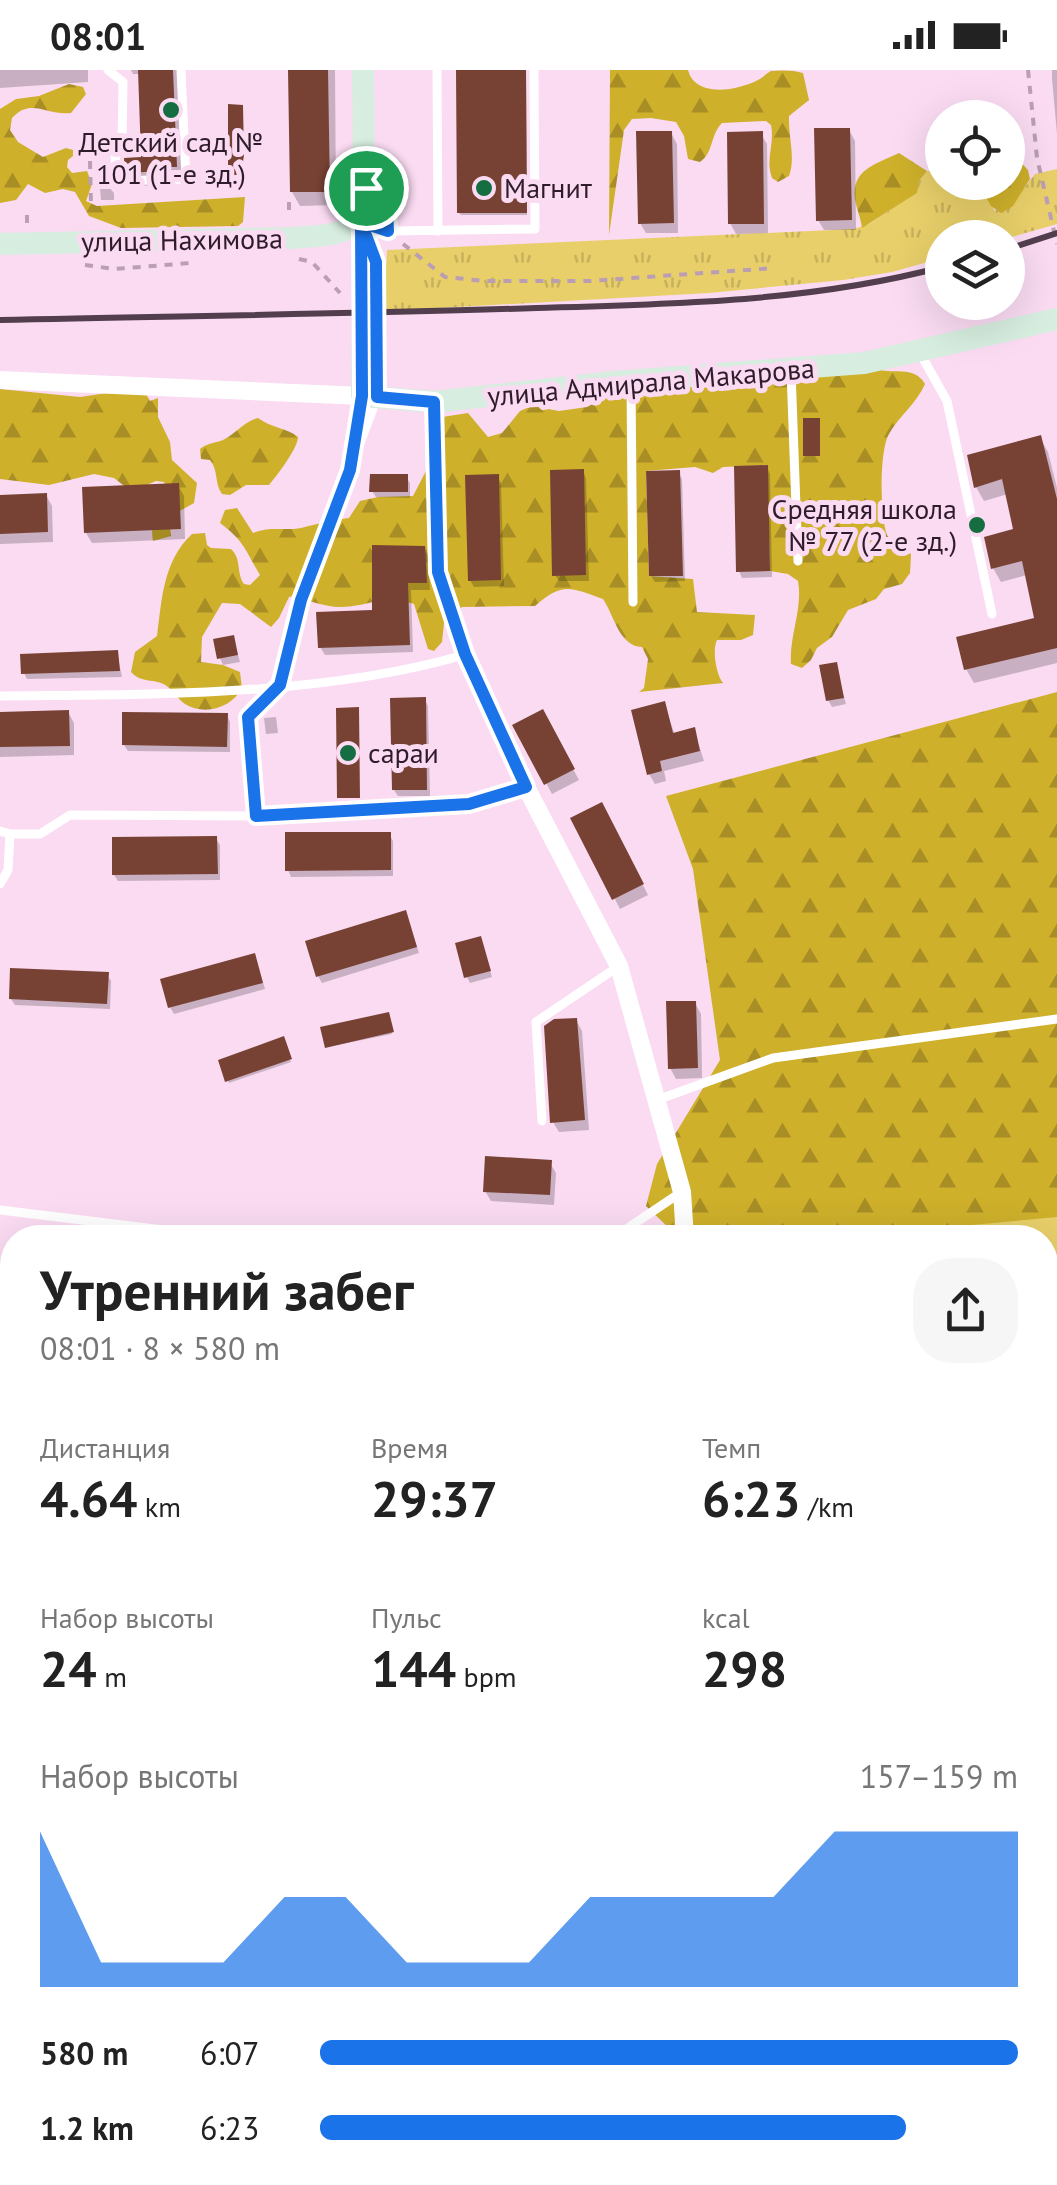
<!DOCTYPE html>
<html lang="ru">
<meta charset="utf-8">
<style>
body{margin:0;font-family:"PT Sans",sans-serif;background:#f6f6f6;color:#222;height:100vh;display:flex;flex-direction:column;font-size:38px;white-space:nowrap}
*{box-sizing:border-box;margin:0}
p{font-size:32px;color:#767676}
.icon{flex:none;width:55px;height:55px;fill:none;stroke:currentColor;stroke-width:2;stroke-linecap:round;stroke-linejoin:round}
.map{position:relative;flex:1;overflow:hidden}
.drawer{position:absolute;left:0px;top:1155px;width:1058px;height:960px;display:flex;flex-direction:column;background:#fff;border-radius:40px 40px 0 0;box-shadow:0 10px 40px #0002}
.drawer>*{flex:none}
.controls{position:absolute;left:925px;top:30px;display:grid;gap:20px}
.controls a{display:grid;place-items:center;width:100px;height:100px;border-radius:50%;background:#fff;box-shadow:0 10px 40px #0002;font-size:50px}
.pin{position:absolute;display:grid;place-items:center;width:85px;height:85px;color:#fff;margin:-42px;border:5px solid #fff;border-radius:50%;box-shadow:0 2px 10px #0007}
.round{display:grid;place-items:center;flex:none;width:105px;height:105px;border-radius:40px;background:#f6f6f6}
.summary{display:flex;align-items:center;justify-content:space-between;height:170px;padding:0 40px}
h1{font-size:55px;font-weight:600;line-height:75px}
.metrics{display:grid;grid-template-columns:repeat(3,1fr);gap:15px;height:170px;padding:10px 40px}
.metrics div{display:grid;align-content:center}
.metrics b{font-size:50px;font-weight:600}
.metrics small{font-size:28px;font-weight:400}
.metrics p{font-size:28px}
.chart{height:280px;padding:20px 40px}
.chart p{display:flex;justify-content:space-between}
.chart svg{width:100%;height:180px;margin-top:10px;fill:#1a73e8;opacity:.7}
ul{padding:0 40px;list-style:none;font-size:32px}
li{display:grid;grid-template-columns:160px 120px 1fr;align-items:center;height:75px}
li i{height:25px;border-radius:12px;background:#1a73e8}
.status{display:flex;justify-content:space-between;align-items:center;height:70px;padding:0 50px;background:#fff;direction:ltr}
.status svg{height:28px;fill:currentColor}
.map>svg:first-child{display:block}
</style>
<div class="status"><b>08:01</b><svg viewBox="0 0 49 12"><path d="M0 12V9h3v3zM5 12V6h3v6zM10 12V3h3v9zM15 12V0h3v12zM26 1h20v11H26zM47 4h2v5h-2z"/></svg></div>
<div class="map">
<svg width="1057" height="2115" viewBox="0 0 1057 2115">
<defs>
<pattern id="grass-tufts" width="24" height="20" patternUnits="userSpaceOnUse" patternTransform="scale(2.5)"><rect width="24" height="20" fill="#e8cf6a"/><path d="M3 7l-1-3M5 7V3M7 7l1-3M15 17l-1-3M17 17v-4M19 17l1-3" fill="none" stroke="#c7b15c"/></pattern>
<pattern id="forest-firs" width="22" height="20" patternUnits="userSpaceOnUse" patternTransform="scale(2.5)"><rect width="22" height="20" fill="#ceb02b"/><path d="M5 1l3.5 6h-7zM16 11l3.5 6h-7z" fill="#a88e25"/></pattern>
<pattern id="water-waves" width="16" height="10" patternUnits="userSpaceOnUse" patternTransform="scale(2.5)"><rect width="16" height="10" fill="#c76cb4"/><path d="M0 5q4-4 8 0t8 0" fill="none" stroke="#a25893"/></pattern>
</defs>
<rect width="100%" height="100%" fill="#fadbf2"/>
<path fill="url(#grass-tufts)" d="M1057 99V154L1008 168H942V188L892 202 843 210 709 223 384 241 387 180 854 159 869 154 916 123 919 111 927 101H942V112L978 113 995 141 1019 125 1035 104Z
M1057 1765V2115H0V2063L12 2060V2102H1045V1766Z"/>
<path fill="url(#forest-firs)" d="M610 0H688C695 28 737 21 758 10 762 8 767 3 771 1 781 0 794 0 803 3L809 30 789 46C788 67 796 87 789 106L778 112 772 108C765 89 775 74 771 55L766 51 722 53C710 65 714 82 700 92L688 89 684 66 676 52 651 48 632 49 624 60 609 165Z
M69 14 83 17 86 24 71 43C47 46 31 27 12 48L10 60 18 72 43 87 66 78 73 80V86L68 90 67 97 72 103 87 101 92 114 86 131 97 136 245 127 243 152 238 156 121 158 89 146 75 122 63 119 45 123 28 114 16 130 0 133V39L16 29 39 26Z
M899 83 927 101 919 111 917 123 862 158C861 149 858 143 856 134 848 100 876 94 899 83Z
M1008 86H1015L1028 100 1030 109 1013 136 1001 143 991 136 978 113 1008 112Z
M875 298C891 306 914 294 925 314 917 333 899 346 889 364 879 381 880 446 887 465 891 474 904 477 911 484L910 503 902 514 884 519 876 529 848 540 832 567 817 578 811 590 802 598 791 594C789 566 803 539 798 511L788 504 770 501 767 395 723 397 713 403 695 397 646 401 649 506 693 509 697 542 755 545 753 565 741 570H717C712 580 716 604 723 613L639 622 644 618 648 589 642 577C619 576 615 547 603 529 570 517 562 512 535 536L462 537 444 553 442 572 434 581 428 579 414 534C380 524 372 536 342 537 327 538 315 531 301 530L298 525 289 527 279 548 271 557 240 534 222 533 202 567 201 592 223 595 240 602 242 618C232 638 204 646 185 634 176 628 171 616 161 613 148 609 141 612 131 602L135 582 157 566C162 529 163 491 192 464L205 463 207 475 211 478 231 479C242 489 236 503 244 514L250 515 260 505C245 480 245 472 220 453L225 440 237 438 253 463C270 456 285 461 301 458 317 454 332 450 349 448L360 431 378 427 413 426 426 401 428 358 442 347 468 343 488 367 502 363 520 341 532 336 559 341 587 337 616 322 725 307 744 314 757 315 809 304Z
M0 319 80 327 114 322 146 324 150 331 158 328V347L170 372 172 390 197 413 194 433 169 447 171 466 153 471C149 452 159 436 167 419L164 412 156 411 137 419H128L114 408 94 404 49 415 0 409Z
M258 348C271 358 288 358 298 367 298 378 278 404 269 415H246L230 425 222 424C214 413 219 401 210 390L201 389 200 379C209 372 213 374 223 370 236 364 243 352 258 348Z
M1057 622V1462L1045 1464V1168L673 1167 672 1161 646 1136 657 1094 720 990 693 799 666 726Z"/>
<path fill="#e8cf6a" d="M1057 1147V1314L1045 1315V1168L868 1167 875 1164Z"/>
<path fill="url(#water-waves)" d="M0 1613 12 1615V1668L0 1665Z
M1045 1655 1057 1660V1751H1045Z"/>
<path fill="#0003" d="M0 0H88V12L0 18Z
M131 0H184V110L171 111V115L135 116 127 102 144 90 140 4H133Z
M291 0H335L336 135 300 136 292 122Z
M1052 0H1057V64L1052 8Z
M526 3 527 145H461L459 143Z
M849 60 855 71 856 160H824L818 150Z
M671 63 677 74 678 163H646L640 153Z
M761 64 767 74 768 163 736 164 730 153Z
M108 116 114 123V130H101L100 117Z
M1040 368 1048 382 1057 418V593L974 613 966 599 1037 550 1027 505 1001 512 993 498 1016 461 1008 424 984 431 976 417Z
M767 398 770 404 772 507 742 508 739 501Z
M583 402 586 408 589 511H559L555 505Z
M678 402 682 409 685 511 655 512 651 506Z
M406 407 410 413V428L376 427 372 421Z
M497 407 501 413 504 516 474 517 470 510Z
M178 415 184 426 185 469 92 473 86 463Z
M46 425 52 436 53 472 0 474V427Z
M423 478 428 486 430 520H411L413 582 325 585 320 577 374 543Z
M233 568 240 592 223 595 220 588Z
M117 583 122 607 27 609 24 603Z
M835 594 846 634 832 637 828 630Z
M425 630 428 636 430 726H398L394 720Z
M664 634 675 665 694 660 704 691 664 701 666 711 655 714 649 704Z
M68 642 74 653V685L0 687V644Z
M542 642 579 710 552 724 516 656Z
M227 645 230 652V682L128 681 124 675Z
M276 647 278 663 266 664 264 648Z
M607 745 648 825 620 839 574 749Z
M389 764 393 771V806L291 807 288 800Z
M216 769 220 775V810L118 811 114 805Z
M408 849 419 883 322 913 318 906Z
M483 875 492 907 470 913 467 907Z
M257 892 265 919 174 944 170 937Z
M107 905 111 911 110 939 15 935 11 929Z
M695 933 701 944 702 1008 676 1009 670 998Z
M387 945 392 964 327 977Z
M576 950 582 961 589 1060 559 1062 553 1052Z
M283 970 291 992 229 1013 221 991Z
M550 1093 556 1103 554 1135 491 1131 485 1121Z
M0 1373 12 1375V1406L0 1405Z"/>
<path fill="#774234" d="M138 0H173L177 97H165V101L125 103 124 88 141 87Z
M288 0H328L330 122H290Z
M456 0H526L527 143H457Z
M228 34 243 35 244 85 241 105H228Z
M814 58H850L852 150 816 151Z
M636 61H672L674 153 638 154Z
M763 61 764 154H728L727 62Z
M803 348H820V386H803Z
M1041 365 1057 429V578L964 600 956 567 1034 548 1022 491 991 499 984 467 1013 459 1002 409 974 418 967 385Z
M768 395 770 501 736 502 734 396Z
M584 399 586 505 552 506 550 400Z
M680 400 683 506H649L646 401Z
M370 404H408V422H369Z
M499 404 501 510 468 511 465 405Z
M179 413 181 459 84 463 82 417Z
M47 423 48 462 0 464V425Z
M372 475 425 476 427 513H408L410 575 318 578 316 542 372 540Z
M234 565 238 585 217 589 213 569Z
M118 580 120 601 21 604 20 584Z
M837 592 844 628 826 631 819 595Z
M426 627 427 720H392L390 628Z
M665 631 673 663 695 657 700 681 660 691 662 701 647 705 631 640Z
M359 637 360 728H337L336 638Z
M543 639 575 699 544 715 512 655Z
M69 640 70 676 0 677V642Z
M122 642 228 643 227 677 122 675Z
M602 732 644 814 612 830 570 748Z
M285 762H391V800L285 801Z
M217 766 218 804 112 805V767Z
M406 840 417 877 316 907 305 871Z
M481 866 491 901 464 908 455 873Z
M255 883 263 913 168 938 160 909Z
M10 898 109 902 107 934 9 929Z
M666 931H696L698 998 668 999Z
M389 942 394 962 325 978 320 957Z
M577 948 585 1050 550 1053 544 956 554 949Z
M284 966 292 989 225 1012 218 990Z
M485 1086 552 1090 550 1125 483 1122Z"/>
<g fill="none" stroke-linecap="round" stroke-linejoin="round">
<path stroke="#ba9eb3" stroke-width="4" stroke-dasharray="8 8" stroke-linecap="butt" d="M1028 0 1037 88 1057 174
M90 91 91 136
M386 121 387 146
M289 132V147
M27 153V137
M403 174 445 207 485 211H590L775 198
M299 189 312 192 340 223
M85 195 115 199 190 193"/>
<path stroke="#fff" stroke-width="9" d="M437 0 438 161
M115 77 116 111 186 109 181 0
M96 81 122 74 123 12 108 0
M364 153 388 161 535 159 534 0
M920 283 947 331 992 544
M791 301 798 491
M631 314 633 532
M354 378 362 329
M0 626C150 624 319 627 464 585
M256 746 249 647 280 615 301 530 377 328
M0 761 10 764 8 800 0 814
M10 764H40L70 745 256 746 378 740 469 734 526 717
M657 1030 773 988 1057 949
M542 1051 536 952 619 896
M0 1140 229 1168
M613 1168 680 1123"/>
<path stroke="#fff" stroke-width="18" d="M0 310 362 326
M434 332 438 502 465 584 526 717 619 896 682 1122 685 1168
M0 1448 12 1450
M0 1882 12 1884
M1045 1911 1057 1909
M748 2102 749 2115"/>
<path stroke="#d6eddf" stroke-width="22" d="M363 0C365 109 362 217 362 326L434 332 614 312 864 293 1057 249
M0 174 289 168C315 166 339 167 361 152"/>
<path stroke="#533e4e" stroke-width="6" d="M1008 179 1057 163
M0 250C179 246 358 244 537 238 673 234 810 232 942 197"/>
</g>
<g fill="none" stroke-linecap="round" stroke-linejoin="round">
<defs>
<path id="route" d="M366 118 361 152 362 326 350 400 301 530 280 615 248 647 256 746 469 734 526 717 465 584 438 502 434 332 377 327 376 192 361 152 388 161 386 120 366 118"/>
</defs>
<use href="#route" stroke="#fff" stroke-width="20"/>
<use href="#route" stroke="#1a73e8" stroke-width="12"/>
</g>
<g fill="#156e41" stroke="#fadbf2" stroke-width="4">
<circle cx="171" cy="40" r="10"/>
<circle cx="484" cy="118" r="10"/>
<circle cx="977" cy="455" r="10"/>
<circle cx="348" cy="683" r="10"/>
</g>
<g text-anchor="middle" stroke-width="10" stroke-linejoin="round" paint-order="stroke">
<g font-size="28" fill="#2f1c2b" stroke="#fadbf2" text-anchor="start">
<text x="171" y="82" text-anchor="middle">Детский сад №<tspan x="171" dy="32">101 (1-е зд.)</tspan></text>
<text x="504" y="128">Магнит</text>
<text x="957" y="449" text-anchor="end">Средняя школа<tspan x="957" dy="32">№ 77 (2-е зд.)</tspan></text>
<text x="368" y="693">сараи</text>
</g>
<g font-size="28" fill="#2f1c2b" stroke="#fadbf2">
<text transform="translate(182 170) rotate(-1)" y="10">улица Нахимова</text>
<text transform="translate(651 312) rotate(-5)" y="10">улица Адмирала Макарова</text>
</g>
</g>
</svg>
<div class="controls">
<a><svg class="icon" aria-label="locate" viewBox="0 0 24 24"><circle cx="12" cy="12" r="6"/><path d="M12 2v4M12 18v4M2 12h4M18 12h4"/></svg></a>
<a><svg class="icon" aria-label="layers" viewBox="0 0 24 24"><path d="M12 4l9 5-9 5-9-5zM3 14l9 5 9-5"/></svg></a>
</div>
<div class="pin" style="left:366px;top:118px;background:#1e9e55"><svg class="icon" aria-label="arrive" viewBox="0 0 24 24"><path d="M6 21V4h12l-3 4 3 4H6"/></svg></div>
<section class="drawer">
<div class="summary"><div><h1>Утренний забег</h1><p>08:01 · 8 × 580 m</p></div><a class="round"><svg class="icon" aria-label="share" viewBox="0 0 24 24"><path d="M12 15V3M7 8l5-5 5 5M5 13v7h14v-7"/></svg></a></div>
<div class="metrics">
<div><p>Дистанция</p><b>4.64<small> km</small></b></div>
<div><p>Время</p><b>29:37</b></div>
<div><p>Темп</p><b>6:23<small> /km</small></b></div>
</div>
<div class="metrics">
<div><p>Набор высоты</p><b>24<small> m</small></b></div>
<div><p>Пульс</p><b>144<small> bpm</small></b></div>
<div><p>kcal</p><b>298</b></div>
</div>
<div class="chart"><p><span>Набор высоты</span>157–159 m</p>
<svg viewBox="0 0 160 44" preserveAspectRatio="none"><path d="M0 44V6L10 38L20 38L30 38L40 22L50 22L60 38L70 38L80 38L90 22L100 22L110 22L120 22L130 6L140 6L150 6L160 6V44z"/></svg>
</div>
<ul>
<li><b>580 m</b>6:07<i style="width:100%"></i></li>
<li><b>1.2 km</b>6:23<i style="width:84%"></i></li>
</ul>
</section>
</div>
